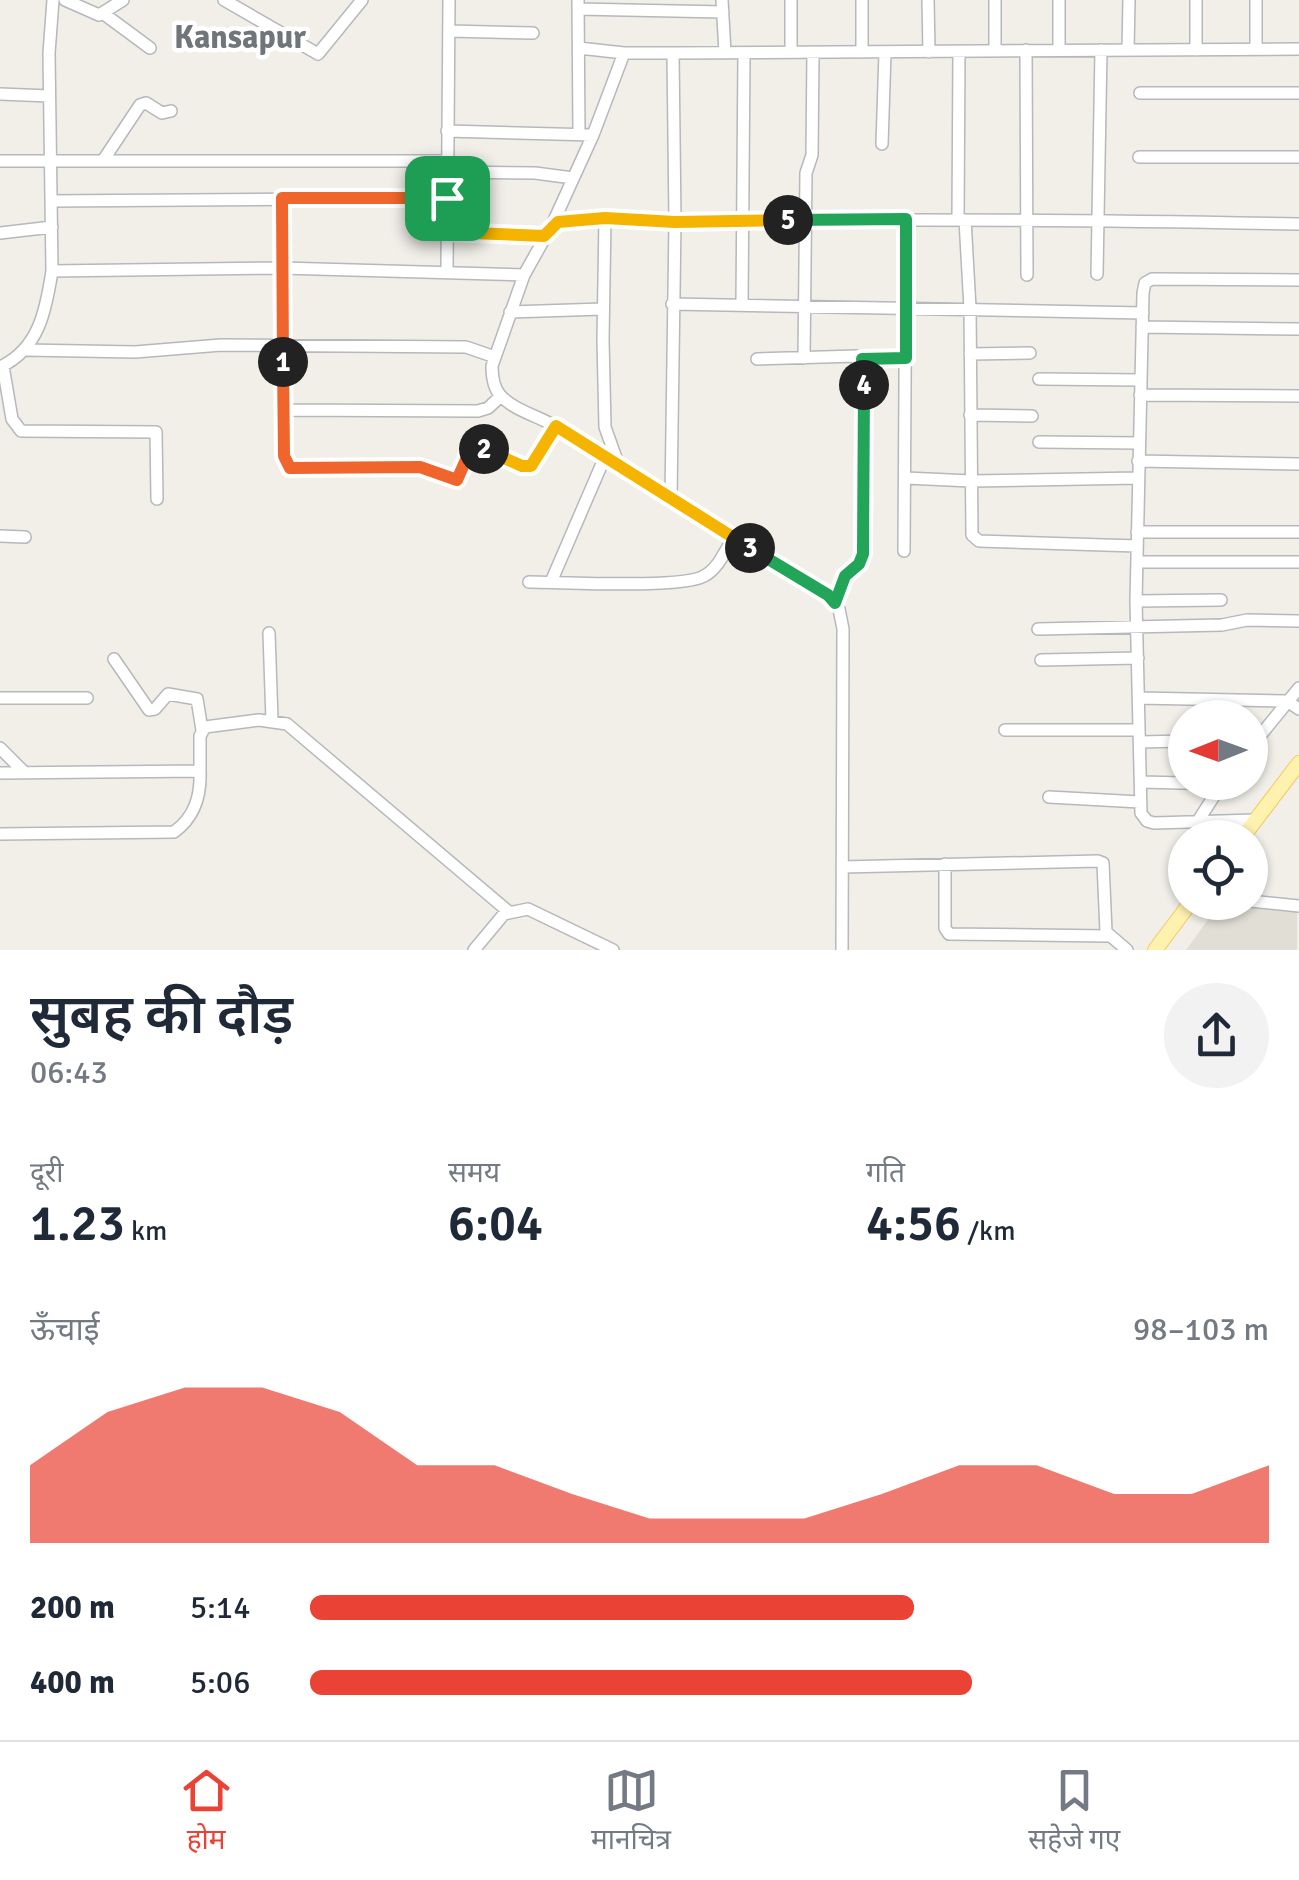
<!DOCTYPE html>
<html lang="hi">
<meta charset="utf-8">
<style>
body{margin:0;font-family:Signika,"Noto Sans Devanagari",sans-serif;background:#f2f2f3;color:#1f2937;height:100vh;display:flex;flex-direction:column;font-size:38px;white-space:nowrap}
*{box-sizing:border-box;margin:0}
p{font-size:32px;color:#747a83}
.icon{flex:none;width:55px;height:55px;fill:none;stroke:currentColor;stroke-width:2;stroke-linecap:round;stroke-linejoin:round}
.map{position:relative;height:950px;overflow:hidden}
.panel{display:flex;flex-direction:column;background:#fff;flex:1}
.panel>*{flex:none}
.needle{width:65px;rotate:269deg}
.controls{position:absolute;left:1168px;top:700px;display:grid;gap:20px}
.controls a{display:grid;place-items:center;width:100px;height:100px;border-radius:50%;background:#fff;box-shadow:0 2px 8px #0004;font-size:50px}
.pin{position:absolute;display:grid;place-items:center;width:85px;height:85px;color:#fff;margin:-42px;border-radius:20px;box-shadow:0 5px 15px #0006}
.km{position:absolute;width:50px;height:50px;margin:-25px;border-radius:50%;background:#222;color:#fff;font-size:28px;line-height:50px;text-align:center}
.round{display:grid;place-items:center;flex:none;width:105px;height:105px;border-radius:52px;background:#f2f2f3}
.headline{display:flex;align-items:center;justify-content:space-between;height:170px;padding:0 30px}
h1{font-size:55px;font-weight:600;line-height:75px}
.stats{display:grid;grid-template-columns:repeat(3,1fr);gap:15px;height:170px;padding:10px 30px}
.stats div{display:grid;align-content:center}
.stats b{font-size:50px;font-weight:600}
.stats small{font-size:28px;font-weight:400}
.stats p{font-size:28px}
.chart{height:280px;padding:20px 30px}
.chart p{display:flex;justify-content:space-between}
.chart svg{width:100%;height:180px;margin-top:10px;fill:#ea4335;opacity:.7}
ul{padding:0 30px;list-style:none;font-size:32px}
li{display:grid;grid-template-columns:160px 120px 1fr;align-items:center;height:75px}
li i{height:25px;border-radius:12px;background:#ea4335}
.menu{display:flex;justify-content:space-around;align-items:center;height:140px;border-top:2px solid #e0e1e3;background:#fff;font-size:28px;color:#747a83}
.menu a{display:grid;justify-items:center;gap:5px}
.menu .current{color:#ea4335}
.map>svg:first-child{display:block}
</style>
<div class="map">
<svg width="1299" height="950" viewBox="0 0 1299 950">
<rect width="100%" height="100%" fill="#f1efe8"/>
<path fill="#e1ded6" d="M1250 902 1297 911V950H1186L1220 903Z"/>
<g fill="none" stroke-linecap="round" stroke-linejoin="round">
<defs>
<path id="minor" d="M65 0 99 15 123 0
M224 0 318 54 362 0
M578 0 579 133
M722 0 725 53
M791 0V51
M862 0V52
M928 0 929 52
M995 0V51
M1196 0V50
M578 9 723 12
M104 14 150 48
M449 31 533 33
M579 48 624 53H673L1299 49
M1256 49V0
M1026 50 1027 275
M1059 50V0
M1128 50 1129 0
M1140 93H1299
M0 94 49 96
M447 131 593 135
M882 144 885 53
M1139 157H1299
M104 159 140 105 146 103 162 113 171 111
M0 161H447
M447 172 535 173 573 178
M282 198 284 456 288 466 420 467 457 480 474 445 522 467 531 466 555 426
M51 201 447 198
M605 218 603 340 605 427 620 469
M958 220 959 53
M965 220 970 308 972 535 979 541 1137 546
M552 225 593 135 624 53
M447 232 544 235
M0 233 52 227
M447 270 449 0
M52 271 282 268 524 275 552 225C588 209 648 222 688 222 892 218 1095 220 1299 224
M1097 274 1101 50
M524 275 492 366C492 376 493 387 500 395 514 411 542 417 560 429 647 487 739 540 828 595L839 609 843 629 842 950
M672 304 1143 313
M742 304 744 53
M510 312 603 309
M1142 327 1299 329
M26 350 135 352 221 345 466 347 495 357
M970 354 1030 353
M804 358 806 173 812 155 813 52
M757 359 857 356 863 361V554L859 564 845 575 835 603
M861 359 906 358
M3 366 12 419 21 431 156 432 157 499
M0 367C39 349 46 310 52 271L49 53 53 0
M1039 379 1140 380
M1140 395 1299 396
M283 410 478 411 488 408 501 396
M970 415 1032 416
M1039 442 1138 443
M1138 461 1299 464
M906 478 971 481 1138 478
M671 497 675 222 673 53
M1137 532H1299
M0 536 25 537
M904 551 906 219
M1138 562H1299
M529 582C562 582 681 589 704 576 718 569 725 551 733 538
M551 582 604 459
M1136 601 1221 600
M1038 629 1222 625 1247 620 1299 621
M269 633 272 720
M114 659 149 710 155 709 168 694 197 699 202 730
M1041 660 1138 658
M0 698H87
M1140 698 1287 701 1299 709
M1005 730H1139
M1140 742 1185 741
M0 748 23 771
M1250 748 1299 688
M200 771V736L205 727 259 720 287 724 509 912
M0 773 200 771C201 796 195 817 174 832L0 834
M1141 782 1222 784
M1049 797 1140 802
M1255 820 1154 823 1147 821 1141 813 1136 601 1143 293 1145 283 1152 279 1299 280
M1198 821 1223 782
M945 864V928L949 934 1107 936
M842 867 1098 861 1103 863 1106 932 1127 950
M1250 901 1299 906
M474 950 504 914 528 909 613 950"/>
<path id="major" d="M1242 838 1299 763
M1155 950 1191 902"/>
</defs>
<use href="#minor" stroke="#b5b8bc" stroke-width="14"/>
<use href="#major" stroke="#f2c960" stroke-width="16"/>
<use href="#minor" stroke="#fff" stroke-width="11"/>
<use href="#major" stroke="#fff2af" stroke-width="14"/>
</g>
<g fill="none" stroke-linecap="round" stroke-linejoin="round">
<defs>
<path id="split-1" d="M283 362 282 198H447"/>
<path id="split-2" d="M283 362 284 456 290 468 420 467 457 480 472 446 484 449"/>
<path id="split-3" d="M484 449 522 466H531L556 426 750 548"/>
<path id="split-4" d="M750 548 828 595 835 603 845 576 859 564 863 554 864 385"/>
<path id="split-5" d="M788 220 906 219V358L862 359 864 385"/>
<path id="split-6" d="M447 198V232L544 236 558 222 605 218 675 222 788 220"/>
</defs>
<use href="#split-1" stroke="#fff" stroke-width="20"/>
<use href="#split-2" stroke="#fff" stroke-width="20"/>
<use href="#split-3" stroke="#fff" stroke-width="20"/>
<use href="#split-4" stroke="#fff" stroke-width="20"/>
<use href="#split-5" stroke="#fff" stroke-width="20"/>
<use href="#split-6" stroke="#fff" stroke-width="20"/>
<use href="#split-1" stroke="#f0652b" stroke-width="12"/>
<use href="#split-2" stroke="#f0652b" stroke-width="12"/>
<use href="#split-3" stroke="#f5b400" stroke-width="12"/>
<use href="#split-4" stroke="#22a559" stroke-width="12"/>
<use href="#split-5" stroke="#22a559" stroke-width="12"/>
<use href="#split-6" stroke="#f5b400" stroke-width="12"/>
</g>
<g text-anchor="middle" stroke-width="9" stroke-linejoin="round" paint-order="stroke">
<g font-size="32" font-weight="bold" fill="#70757a" stroke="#fff">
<text x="240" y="48">Kansapur</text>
</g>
</g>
</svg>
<div class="controls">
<a><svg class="needle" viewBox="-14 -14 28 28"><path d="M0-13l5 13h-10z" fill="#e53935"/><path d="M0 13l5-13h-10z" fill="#747a83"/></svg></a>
<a><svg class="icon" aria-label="locate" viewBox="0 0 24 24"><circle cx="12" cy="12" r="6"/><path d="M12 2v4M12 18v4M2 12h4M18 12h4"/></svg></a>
</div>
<div class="pin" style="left:447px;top:198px;background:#1e9e55"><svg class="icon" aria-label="arrive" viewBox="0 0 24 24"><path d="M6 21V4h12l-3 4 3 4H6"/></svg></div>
<b class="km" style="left:283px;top:362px">1</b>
<b class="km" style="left:484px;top:449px">2</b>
<b class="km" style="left:750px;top:548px">3</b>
<b class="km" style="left:864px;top:385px">4</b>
<b class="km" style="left:788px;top:220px">5</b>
</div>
<section class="panel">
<div class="headline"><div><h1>सुबह की दौड़</h1><p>06:43</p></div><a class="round"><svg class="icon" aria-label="share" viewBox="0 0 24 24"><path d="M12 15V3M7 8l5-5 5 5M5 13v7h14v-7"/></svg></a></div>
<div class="stats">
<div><p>दूरी</p><b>1.23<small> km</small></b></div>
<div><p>समय</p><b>6:04</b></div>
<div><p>गति</p><b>4:56<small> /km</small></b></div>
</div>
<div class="chart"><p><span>ऊँचाई</span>98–103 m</p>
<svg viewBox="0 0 160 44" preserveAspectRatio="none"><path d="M0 44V25L10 12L20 6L30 6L40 12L50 25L60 25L70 32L80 38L90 38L100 38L110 32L120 25L130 25L140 32L150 32L160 25V44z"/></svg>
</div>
<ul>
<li><b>200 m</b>5:14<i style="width:63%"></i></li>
<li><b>400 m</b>5:06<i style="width:69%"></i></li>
</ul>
</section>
<nav class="menu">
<a class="current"><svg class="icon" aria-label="home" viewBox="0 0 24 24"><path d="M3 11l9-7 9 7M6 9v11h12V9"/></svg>होम</a>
<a><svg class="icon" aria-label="map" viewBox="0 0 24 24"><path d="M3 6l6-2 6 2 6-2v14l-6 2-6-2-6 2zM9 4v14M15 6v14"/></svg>मानचित्र</a>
<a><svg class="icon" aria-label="saved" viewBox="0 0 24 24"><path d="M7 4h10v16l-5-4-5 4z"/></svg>सहेजे गए</a>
</nav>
